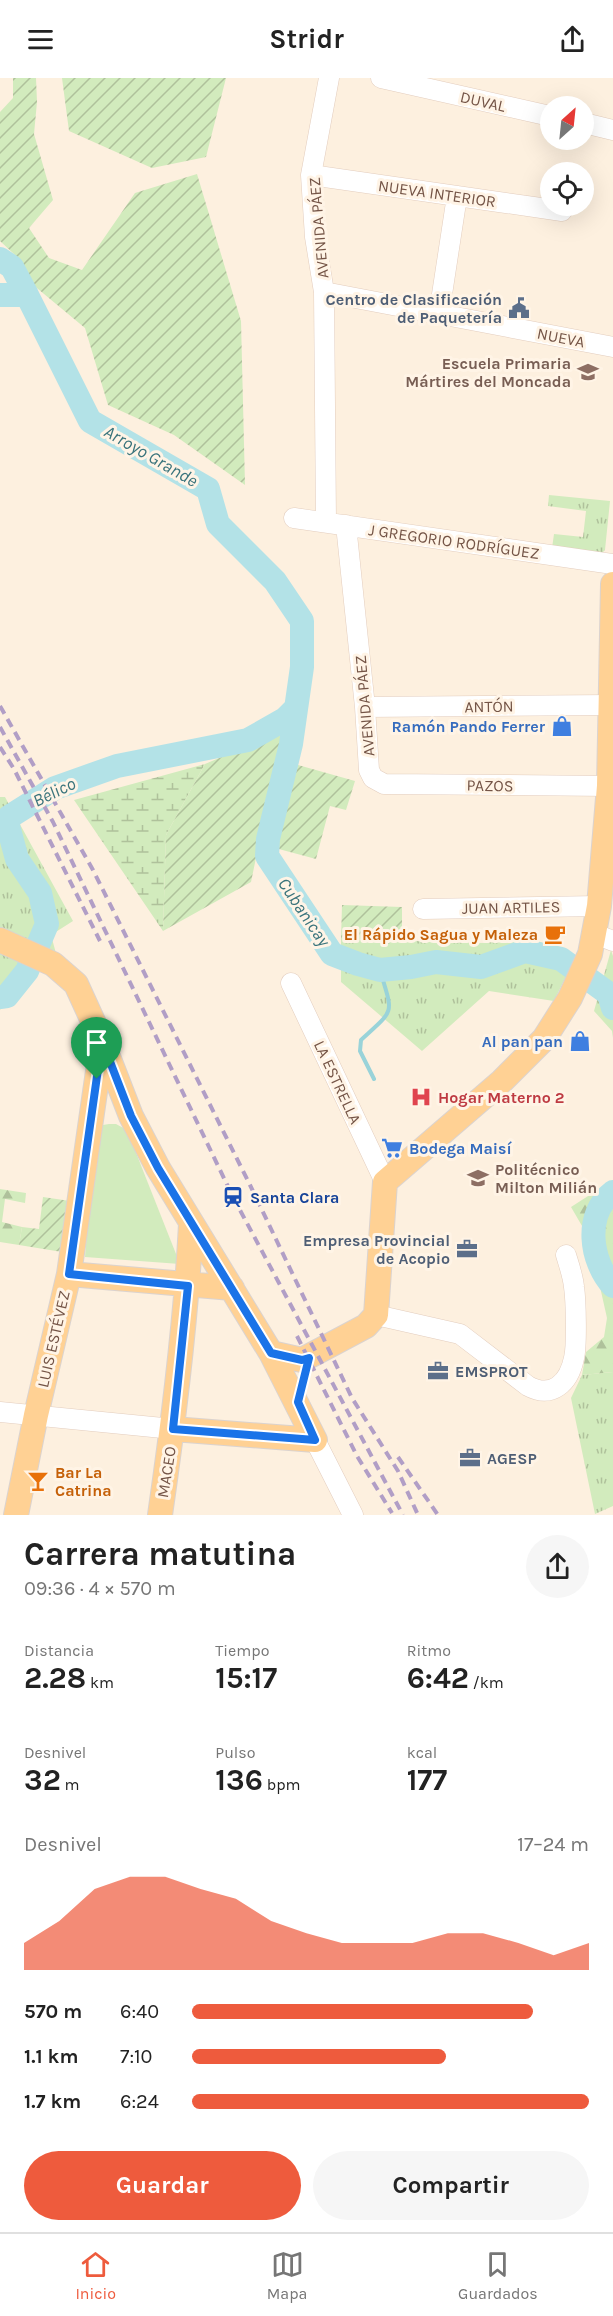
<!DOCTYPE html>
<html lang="es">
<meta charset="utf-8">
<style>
body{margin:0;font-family:Karla,sans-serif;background:#f6f6f6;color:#222;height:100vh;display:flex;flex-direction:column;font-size:22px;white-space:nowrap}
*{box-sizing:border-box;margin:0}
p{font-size:20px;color:#767676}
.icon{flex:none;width:33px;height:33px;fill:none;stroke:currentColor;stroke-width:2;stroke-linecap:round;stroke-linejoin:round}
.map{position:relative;height:1437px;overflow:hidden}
.drawer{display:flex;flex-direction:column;background:#fff;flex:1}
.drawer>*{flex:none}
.needle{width:39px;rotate:27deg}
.buttons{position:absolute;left:540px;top:18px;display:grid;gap:12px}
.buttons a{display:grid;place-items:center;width:54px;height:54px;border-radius:50%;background:#fff;box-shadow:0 6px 24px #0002;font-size:30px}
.pin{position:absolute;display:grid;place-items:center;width:51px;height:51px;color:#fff;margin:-62px -26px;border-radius:50% 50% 50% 0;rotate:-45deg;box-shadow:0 0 6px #0007}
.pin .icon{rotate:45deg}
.round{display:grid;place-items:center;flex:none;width:63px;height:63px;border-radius:32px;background:#f6f6f6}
.summary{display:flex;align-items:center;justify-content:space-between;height:102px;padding:0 24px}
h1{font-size:33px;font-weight:700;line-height:45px}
.figures{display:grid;grid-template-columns:repeat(3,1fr);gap:9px;height:102px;padding:6px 24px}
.figures div{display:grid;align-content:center}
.figures b{font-size:30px;font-weight:700}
.figures small{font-size:16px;font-weight:400}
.figures p{font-size:16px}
.chart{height:168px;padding:12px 24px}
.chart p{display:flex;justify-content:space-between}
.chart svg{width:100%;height:108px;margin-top:6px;fill:#ee5b3d;opacity:.7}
.button{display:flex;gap:12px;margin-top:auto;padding:12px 24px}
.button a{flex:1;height:69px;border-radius:36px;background:#ee5b3d;color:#fff;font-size:24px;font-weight:700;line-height:69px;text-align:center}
.button a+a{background:#f6f6f6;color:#222}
ul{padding:0 24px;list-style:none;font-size:20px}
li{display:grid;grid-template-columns:96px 72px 1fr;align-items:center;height:45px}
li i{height:15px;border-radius:8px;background:#ee5b3d}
header{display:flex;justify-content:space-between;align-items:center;height:78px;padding:0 24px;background:#fff;font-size:27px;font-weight:700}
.dock{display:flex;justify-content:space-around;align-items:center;height:84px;border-top:2px solid #e0e0e0;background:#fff;font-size:16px;color:#767676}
.dock a{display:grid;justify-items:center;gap:3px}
.dock .on{color:#ee5b3d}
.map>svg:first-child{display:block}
</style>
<header><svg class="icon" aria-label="menu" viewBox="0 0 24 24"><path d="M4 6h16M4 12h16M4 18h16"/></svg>Stridr<svg class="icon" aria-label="share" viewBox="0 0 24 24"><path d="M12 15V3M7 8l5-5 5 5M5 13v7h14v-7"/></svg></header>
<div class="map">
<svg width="613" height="1437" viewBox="0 0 613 1437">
<defs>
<pattern id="grass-tufts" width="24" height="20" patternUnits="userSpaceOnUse" patternTransform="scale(1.5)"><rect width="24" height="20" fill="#d2ebbd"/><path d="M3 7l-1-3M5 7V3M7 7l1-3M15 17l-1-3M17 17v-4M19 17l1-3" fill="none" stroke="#afc19b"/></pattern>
<pattern id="forest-firs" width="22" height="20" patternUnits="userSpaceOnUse" patternTransform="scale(1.5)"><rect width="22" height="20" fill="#d2ebbd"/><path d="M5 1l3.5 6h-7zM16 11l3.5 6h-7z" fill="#afc19b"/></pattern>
<pattern id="wetland-marsh" width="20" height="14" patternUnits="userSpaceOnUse" patternTransform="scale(1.5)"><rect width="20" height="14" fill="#d2ebbd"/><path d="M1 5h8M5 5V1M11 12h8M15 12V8" fill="none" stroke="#afc19b"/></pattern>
<pattern id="garden-furrows" width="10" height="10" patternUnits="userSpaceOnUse" patternTransform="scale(1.5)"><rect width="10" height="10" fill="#d2ebbd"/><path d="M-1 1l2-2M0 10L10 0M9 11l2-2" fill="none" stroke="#afc19b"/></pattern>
</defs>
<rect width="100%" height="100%" fill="#fdf0df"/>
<path fill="url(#grass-tufts)" d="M549 417 610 423 605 472 602 475 552 470 554 456 583 459 586 433 548 428Z
M0 719H5L73 843 51 857 57 879 0 853Z
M523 856 575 880 554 923 489 913 422 973 341 904V861L484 865 495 864Z
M0 872 35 890 0 932Z
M611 872 613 878V960L612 953 594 933Z
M613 1294V1428L595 1436 571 1320 582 1297Z"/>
<path fill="url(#forest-firs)" d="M613 1102V1294L582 1297 586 1274 604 1259 607 1240 589 1160 571 1129Z
M0 1111 26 1115 25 1125 5 1121 2 1144 22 1149 19 1167 0 1164Z"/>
<path fill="url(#wetland-marsh)" d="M205 686 166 757 163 853 74 722Z"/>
<path fill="#d2ebbd" d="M109 1046H116L127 1052 180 1186 85 1179 95 1055 103 1047Z"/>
<path fill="url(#garden-furrows)" d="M13 0H36L37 24 34 56 53 122 29 150 49 180 82 192 135 115 197 96 241 243 245 407 174 357 108 327 85 250 32 206 15 177 0 163V34L13 20Z
M62 0H226L206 79 152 90 69 53Z
M282 653 251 804 163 853 166 757 205 686Z
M298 687 355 703 346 732 330 728 316 781 275 770Z
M342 827 402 829V863L341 861Z
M43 1119 70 1123 62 1174 19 1167 22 1149 39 1151Z"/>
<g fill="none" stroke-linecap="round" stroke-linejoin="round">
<path stroke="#99d3d9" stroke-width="4" d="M374 1001 360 973 361 962C396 930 393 937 380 892"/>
<path stroke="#b3e2e7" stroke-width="24" d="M0 181 12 189 27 217 90 343 208 411 218 446 275 503 302 543V589L291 666 268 761 267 778 332 876 358 886 380 892 411 889 436 884 481 889 525 873 561 881 609 916 613 930
M0 217H27
M0 919 7 918 27 893 47 846 40 815 17 781 8 748 9 739 55 710 117 688 248 662 285 641 295 631
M613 1114C584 1136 590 1183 613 1208"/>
<defs>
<path id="minor" d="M381 0 550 38
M584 45 613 52
M311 97 562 133
M324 214 613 269
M439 236 457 118
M294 440 613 486
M326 444 324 214 315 159 311 97 329 0
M346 447 365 629 369 692 373 700 384 706 609 708
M365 629 612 627
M423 831 599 828
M595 856 613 863
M291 905 385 1104
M376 1237 460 1256 528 1308C552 1321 569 1305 574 1280 577 1268 576 1222 574 1209 573 1198 569 1187 566 1177
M0 1334 173 1351
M315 1362 353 1437"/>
<path id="major" d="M0 862 53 886 76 906 102 963 131 1038 158 1090 271 1275 315 1362 173 1351
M69 1196 232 1210
M271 1275 302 1282 366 1248 376 1237 385 1104 502 1003 544 961 570 920 590 876 599 828 609 708 613 506
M16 1437 36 1337 69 1196 102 965
M160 1437C174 1340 186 1244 191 1146"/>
</defs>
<use href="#minor" stroke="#e3cdbe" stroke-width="21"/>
<use href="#major" stroke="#dbd3cf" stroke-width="26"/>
<use href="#minor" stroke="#fff" stroke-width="20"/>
<use href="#major" stroke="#ffd194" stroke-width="24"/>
<path stroke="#b19ec6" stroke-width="4" stroke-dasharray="9 6" stroke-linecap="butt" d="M0 628 93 792 250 1107 352 1320 398 1393 418 1437
M0 649 53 744 233 1119 403 1437
M0 669 14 691 100 863
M297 1258 357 1378 392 1435
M398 1379 438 1437"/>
</g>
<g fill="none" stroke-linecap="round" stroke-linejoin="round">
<defs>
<path id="route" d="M102 963 131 1038 158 1090 271 1275 302 1282 309 1280 298 1324 315 1362 173 1351 188 1208 69 1196Z"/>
</defs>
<use href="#route" stroke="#fff" stroke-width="12"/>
<use href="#route" stroke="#1a73e8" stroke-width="8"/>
</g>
<defs>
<symbol id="civic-bare" viewBox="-9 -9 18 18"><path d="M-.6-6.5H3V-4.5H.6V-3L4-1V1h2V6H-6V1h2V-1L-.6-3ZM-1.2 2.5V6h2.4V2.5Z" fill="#5c6f8a" stroke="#fff4e6" stroke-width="2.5" paint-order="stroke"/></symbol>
<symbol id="school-bare" viewBox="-9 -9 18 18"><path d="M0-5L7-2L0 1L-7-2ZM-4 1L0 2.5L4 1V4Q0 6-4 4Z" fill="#8d6e63" stroke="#fff4e6" stroke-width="2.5" paint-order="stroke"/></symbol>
<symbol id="shop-bare" viewBox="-9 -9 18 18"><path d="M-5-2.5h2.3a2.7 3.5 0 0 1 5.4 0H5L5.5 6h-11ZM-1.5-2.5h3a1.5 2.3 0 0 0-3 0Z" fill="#3f7fe0" stroke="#fff4e6" stroke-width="2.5" paint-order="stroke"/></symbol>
<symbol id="cafe-bare" viewBox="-9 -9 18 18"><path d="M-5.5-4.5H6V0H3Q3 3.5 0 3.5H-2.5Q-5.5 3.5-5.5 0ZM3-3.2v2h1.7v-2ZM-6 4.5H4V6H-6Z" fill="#e8710a" stroke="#fff4e6" stroke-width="2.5" paint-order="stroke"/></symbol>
<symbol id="hospital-bare" viewBox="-9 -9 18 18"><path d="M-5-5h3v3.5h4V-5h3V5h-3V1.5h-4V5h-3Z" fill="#e0444e" stroke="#fff4e6" stroke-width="2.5" paint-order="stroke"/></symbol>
<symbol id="supermarket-bare" viewBox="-9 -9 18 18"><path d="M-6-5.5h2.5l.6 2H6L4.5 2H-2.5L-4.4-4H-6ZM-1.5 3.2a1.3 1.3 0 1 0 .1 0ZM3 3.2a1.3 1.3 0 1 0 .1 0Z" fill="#3f7fe0" stroke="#fff4e6" stroke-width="2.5" paint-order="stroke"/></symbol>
<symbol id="station-bare" viewBox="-9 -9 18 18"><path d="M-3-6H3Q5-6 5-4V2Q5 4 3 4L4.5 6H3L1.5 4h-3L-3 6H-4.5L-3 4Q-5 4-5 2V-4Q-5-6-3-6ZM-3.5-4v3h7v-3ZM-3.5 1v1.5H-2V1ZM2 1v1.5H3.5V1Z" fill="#1a4fb4" stroke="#fff4e6" stroke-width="2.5" paint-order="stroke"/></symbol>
<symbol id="office-bare" viewBox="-9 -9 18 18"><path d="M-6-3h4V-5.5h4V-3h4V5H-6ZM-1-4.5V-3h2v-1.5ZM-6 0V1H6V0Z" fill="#5c6f8a" stroke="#fff4e6" stroke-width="2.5" paint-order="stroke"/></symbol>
<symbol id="bar-bare" viewBox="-9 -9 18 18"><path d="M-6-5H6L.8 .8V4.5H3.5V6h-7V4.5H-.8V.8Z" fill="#e8710a" stroke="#fff4e6" stroke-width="2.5" paint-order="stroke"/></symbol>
</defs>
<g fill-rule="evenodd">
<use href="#civic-bare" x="504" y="215" width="30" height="30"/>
<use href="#school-bare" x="573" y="279" width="30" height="30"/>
<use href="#shop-bare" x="547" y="633" width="30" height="30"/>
<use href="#cafe-bare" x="540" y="841" width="30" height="30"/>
<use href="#shop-bare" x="565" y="948" width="30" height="30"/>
<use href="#hospital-bare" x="406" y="1004" width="30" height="30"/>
<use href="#supermarket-bare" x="377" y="1055" width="30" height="30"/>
<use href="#school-bare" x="463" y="1085" width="30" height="30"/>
<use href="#station-bare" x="218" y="1104" width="30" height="30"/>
<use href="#office-bare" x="452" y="1156" width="30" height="30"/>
<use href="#office-bare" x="423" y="1278" width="30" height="30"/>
<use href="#office-bare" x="455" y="1365" width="30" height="30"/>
<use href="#bar-bare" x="23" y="1388" width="30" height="30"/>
</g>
<g text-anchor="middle" stroke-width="6" stroke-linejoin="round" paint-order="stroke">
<g font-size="16" fill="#745446" stroke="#fff4e6">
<text transform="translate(483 23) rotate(13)" y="6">DUVAL</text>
<text transform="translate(437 115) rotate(8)" y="6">NUEVA INTERIOR</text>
<text transform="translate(318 150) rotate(-95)" y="6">AVENIDA PÁEZ</text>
<text transform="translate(561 259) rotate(11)" y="6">NUEVA</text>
<text transform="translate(454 463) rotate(8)" y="6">J GREGORIO RODRÍGUEZ</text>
<text transform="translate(364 628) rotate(-95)" y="6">AVENIDA PÁEZ</text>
<text transform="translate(489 628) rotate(-1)" y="6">ANTÓN</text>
<text transform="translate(490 707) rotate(1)" y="6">PAZOS</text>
<text transform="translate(511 829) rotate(-1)" y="6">JUAN ARTILES</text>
<text transform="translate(338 1004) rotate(65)" y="6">LA ESTRELLA</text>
<text transform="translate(53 1261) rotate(-77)" y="6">LUIS ESTÉVEZ</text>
<text transform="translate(166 1394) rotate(-81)" y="6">MACEO</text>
</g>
<g font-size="16" font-weight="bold" fill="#4e5e75" stroke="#fff4e6" text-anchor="end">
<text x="502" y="227">Centro de Clasificación<tspan x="502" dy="18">de Paquetería</tspan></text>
<text x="450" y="1168">Empresa Provincial<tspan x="450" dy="18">de Acopio</tspan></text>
<text x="455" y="1299" text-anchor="start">EMSPROT</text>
<text x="487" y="1386" text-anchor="start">AGESP</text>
</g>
<g font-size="16" font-weight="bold" fill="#785e54" stroke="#fff4e6" text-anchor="end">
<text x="571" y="291">Escuela Primaria<tspan x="571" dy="18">Mártires del Moncada</tspan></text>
<text x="495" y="1097" text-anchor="start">Politécnico<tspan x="495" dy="18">Milton Milián</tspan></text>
</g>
<g font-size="16" font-weight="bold" fill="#366cbe" stroke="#fff4e6" text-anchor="end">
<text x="545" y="654">Ramón Pando Ferrer</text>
<text x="563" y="969">Al pan pan</text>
<text x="409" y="1076" text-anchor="start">Bodega Maisí</text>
</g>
<g font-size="16" font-weight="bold" fill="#c56008" stroke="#fff4e6" text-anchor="end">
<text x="538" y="862">El Rápido Sagua y Maleza</text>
<text x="55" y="1400" text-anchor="start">Bar La<tspan x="55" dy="18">Catrina</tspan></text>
</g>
<g font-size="16" font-weight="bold" fill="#be3a42" stroke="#fff4e6" text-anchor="start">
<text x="438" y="1025">Hogar Materno 2</text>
</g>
<g font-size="16" font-weight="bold" fill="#164399" stroke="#fff4e6" text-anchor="start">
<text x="250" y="1125">Santa Clara</text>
</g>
<g font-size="18" font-style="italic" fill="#3a747c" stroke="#fff4e6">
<text transform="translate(151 378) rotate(30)" y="6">Arroyo Grande</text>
<text transform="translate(54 714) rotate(-26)" y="6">Bélico</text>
<text transform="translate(304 834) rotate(56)" y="6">Cubanicay</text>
</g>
</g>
</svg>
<div class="buttons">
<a><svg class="needle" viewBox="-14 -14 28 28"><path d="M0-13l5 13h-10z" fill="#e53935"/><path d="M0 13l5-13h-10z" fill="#767676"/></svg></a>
<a><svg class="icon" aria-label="locate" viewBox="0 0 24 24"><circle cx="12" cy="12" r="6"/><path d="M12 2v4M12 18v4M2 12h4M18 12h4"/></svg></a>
</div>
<div class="pin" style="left:97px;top:1001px;background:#1e9e55"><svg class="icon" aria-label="arrive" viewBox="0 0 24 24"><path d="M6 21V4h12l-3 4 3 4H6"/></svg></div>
</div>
<section class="drawer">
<div class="summary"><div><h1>Carrera matutina</h1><p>09:36 · 4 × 570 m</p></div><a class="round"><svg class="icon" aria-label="share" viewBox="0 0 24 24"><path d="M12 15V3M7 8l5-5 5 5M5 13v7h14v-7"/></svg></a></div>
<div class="figures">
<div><p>Distancia</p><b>2.28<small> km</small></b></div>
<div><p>Tiempo</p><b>15:17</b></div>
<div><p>Ritmo</p><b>6:42<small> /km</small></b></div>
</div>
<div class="figures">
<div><p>Desnivel</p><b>32<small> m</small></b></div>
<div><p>Pulso</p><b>136<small> bpm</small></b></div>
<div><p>kcal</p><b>177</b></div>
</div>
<div class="chart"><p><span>Desnivel</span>17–24 m</p>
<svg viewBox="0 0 160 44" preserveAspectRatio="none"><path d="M0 44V33L10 24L20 11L30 6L40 6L50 11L60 15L70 24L80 29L90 33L100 33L110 33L120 29L130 29L140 33L150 38L160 33V44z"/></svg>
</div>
<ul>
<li><b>570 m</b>6:40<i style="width:86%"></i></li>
<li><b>1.1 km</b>7:10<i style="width:64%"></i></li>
<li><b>1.7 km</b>6:24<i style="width:100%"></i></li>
</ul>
<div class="button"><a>Guardar</a><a>Compartir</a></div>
</section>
<nav class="dock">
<a class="on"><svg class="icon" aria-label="home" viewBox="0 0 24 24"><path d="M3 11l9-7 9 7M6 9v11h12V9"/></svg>Inicio</a>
<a><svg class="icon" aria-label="map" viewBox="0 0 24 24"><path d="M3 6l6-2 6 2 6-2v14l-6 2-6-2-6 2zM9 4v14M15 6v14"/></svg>Mapa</a>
<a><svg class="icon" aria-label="saved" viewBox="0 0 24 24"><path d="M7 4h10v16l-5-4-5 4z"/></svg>Guardados</a>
</nav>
